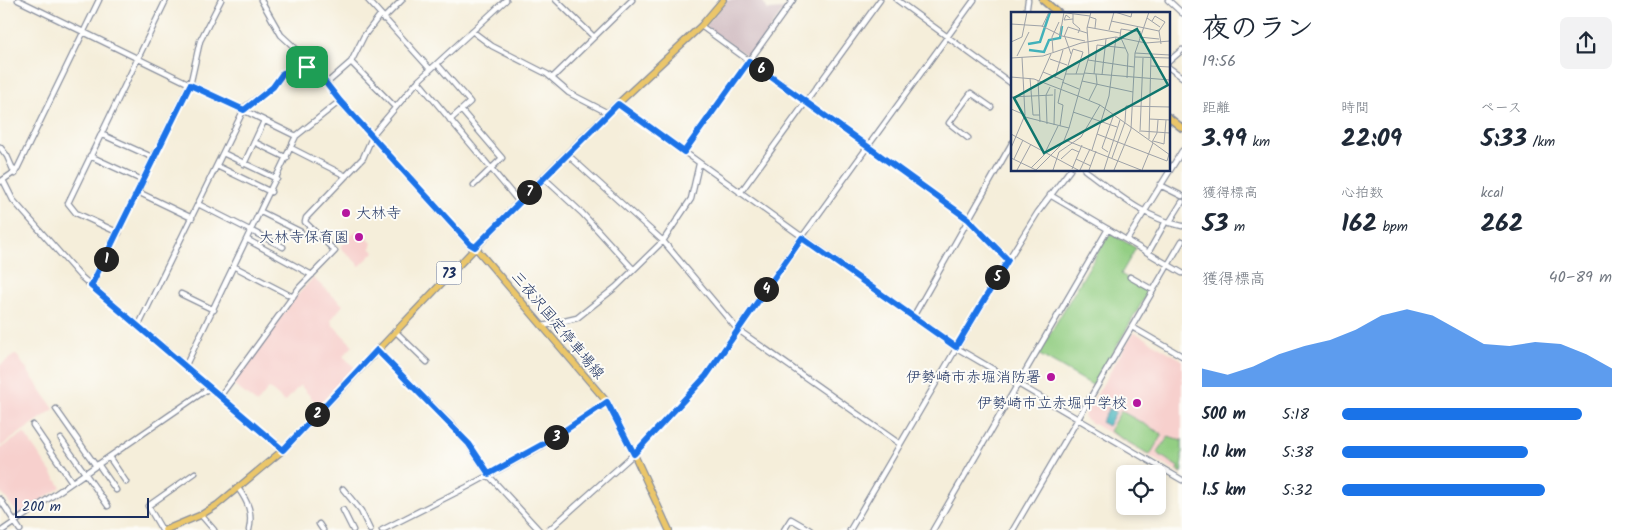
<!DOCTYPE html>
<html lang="ja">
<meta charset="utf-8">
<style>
body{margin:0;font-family:Kalam,"Klee One",sans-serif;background:#f2f2f3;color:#1f2937;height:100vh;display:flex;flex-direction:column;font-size:19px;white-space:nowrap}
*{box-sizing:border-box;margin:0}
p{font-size:16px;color:#747a83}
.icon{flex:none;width:28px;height:28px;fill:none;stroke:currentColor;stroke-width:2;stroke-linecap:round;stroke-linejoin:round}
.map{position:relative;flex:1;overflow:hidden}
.sheet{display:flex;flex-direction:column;background:#fff;width:450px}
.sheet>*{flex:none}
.tools{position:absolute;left:1116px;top:465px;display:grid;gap:10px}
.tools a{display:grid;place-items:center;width:50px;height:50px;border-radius:8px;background:#fff;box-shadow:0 2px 8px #0003;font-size:25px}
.scale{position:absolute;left:15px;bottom:12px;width:134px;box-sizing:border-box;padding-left:5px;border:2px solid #1b2f5e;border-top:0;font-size:14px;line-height:18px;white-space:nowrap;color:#1b2f5e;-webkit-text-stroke:4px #fdfcf7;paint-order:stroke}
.pin{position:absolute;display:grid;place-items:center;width:42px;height:42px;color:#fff;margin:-21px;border-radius:10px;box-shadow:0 2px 8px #0006}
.km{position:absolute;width:25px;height:25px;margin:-12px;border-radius:50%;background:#222;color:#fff;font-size:14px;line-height:25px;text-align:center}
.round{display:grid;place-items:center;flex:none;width:52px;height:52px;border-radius:8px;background:#f2f2f3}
.overview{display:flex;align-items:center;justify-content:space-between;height:85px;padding:0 20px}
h1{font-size:28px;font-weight:700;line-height:38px}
.figures{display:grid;grid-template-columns:repeat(3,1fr);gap:8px;height:85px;padding:5px 20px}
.figures div{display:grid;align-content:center}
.figures b{font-size:25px;font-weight:700}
.figures small{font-size:14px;font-weight:400}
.figures p{font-size:14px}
.chart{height:140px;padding:10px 20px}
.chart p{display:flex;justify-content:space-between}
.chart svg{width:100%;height:90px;margin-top:5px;fill:#1a73e8;opacity:.7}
ul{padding:0 20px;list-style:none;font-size:16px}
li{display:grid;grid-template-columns:80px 60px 1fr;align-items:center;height:38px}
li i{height:12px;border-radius:6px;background:#1a73e8}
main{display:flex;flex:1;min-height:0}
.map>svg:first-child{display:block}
</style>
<main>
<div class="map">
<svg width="1182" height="530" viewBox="0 0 1182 530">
<rect width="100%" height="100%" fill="#fdfcf7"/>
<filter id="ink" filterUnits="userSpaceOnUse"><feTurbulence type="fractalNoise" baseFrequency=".02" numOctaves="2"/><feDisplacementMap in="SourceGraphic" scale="10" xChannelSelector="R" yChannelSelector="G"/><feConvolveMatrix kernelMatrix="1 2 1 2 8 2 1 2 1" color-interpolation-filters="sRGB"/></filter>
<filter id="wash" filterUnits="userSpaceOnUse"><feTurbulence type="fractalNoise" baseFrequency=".0096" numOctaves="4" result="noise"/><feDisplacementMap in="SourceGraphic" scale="20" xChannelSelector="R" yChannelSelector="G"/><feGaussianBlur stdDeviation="1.12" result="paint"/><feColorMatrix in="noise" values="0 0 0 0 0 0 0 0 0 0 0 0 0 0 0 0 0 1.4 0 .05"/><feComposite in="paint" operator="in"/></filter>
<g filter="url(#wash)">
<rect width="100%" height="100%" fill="#f5eeda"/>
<path fill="#f7d0cd" d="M358 229 372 243 370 248 374 252 360 266 340 247Z
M313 278 343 305 331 320 332 324 353 346 343 356 355 368 318 405 300 385 285 402 269 388 257 403 231 383 294 299Z
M1133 333H1136L1182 360V475L1085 419 1084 416Z
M16 354 54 409 0 447V365Z
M24 433 61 487 19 515 0 491V449Z"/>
<path fill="#d2bec3" d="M727 0H762L768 10 784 9 750 58 707 28V24Z"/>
<path fill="#93ce83" stroke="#577e70" d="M1112 234 1136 248 1121 274 1148 292 1094 386 1038 354 1108 235Z
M1121 411 1162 434 1150 455 1109 431Z
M1169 436 1181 441 1182 439V473L1177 470 1178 467 1157 453Z"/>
<path fill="#41b1ba" stroke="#2e708c" d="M1109 408 1116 412 1108 426 1101 422Z"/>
</g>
<g filter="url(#ink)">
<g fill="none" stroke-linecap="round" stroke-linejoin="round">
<defs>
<path id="minor" d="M18 0 296 136
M261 0 281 35 306 58 340 101 470 245 475 247
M368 0 430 69
M556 0 594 37
M897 0 1012 84
M1168 0 1182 13
M1026 14 1028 0
M383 19 402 0
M701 26 968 219 1008 260
M472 31 492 46 547 74 569 93 608 113
M351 62 395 107
M1168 62 1182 50
M437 64 470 102 450 120
M1168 67 1182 77
M552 78 632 0
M418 81 519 202
M327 83 351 62 364 36 380 15
M618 104 955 347 1182 480
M461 110 502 158 474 185
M101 134 154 158
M968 138 949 123 971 93 991 107
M254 142 287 158
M0 147 7 156 15 174
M291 148 346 176
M684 152 793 0
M223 153 277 179
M567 154 663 241 737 329 900 444
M90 156 144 181
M244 164 264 121
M217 166 271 192
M1085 170C1116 193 1144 218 1182 226
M543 177 582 213 633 269
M3 180 13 200 80 276 283 450
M0 182 16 171 99 0
M1160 185 1182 196
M138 192 192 218
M740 193 880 0
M1050 195 1182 273
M198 204 283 247
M261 212 301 232
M1169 223 1182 202
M119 233 76 213 68 203 166 0
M248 240 312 275
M1127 240 1182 151
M1148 253 1165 223
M235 267 293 297
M1130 277 1153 290
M91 286 191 81 200 41 221 0
M181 294 214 310
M913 317 1012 143
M543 326 577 318 616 287 663 241 691 199 699 164
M138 327 245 107 273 87 283 73 311 64
M1132 327 1182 356
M395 331 427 362
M377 350 454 427 469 445 491 478 539 530
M185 367 296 136 340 101
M221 395 299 288 335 251 305 222 306 218 363 158 374 133 418 81 506 0
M56 409 96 466
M33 425 72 482
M61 439 108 506
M109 457 126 482
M98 464 116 490
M238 488C248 502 253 513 249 530
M343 489 361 511 370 530
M0 499 20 530
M343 510 353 530
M201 515 214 530
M319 524 323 530
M3 530 209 388
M162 530 148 506 195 473
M382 530 467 487 540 447 607 402
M549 530 634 454 706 376 797 244 974 0
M784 530 791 519 810 530
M850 530 1008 260 1038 212 1070 170
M933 530 1108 229
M1013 530 1182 241"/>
<path id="major" d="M475 247 607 402 634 454 669 530
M165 530 201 515 217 505 283 450 519 202 608 113 701 26 723 0"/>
<path id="highway" d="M1043 0 1059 14
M1168 117 1182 128"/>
</defs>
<use href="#minor" stroke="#888e9c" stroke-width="7"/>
<use href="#major" stroke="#888e9c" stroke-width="8"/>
<use href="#highway" stroke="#888e9c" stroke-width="9"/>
<use href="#minor" stroke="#fff" stroke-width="4.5"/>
<use href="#major" stroke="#ebc669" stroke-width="5.5"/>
<use href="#highway" stroke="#ebc669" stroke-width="6"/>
</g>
</g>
<g fill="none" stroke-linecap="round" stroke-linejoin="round" filter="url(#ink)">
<defs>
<path id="route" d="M749 61 968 219 1008 260 956 347 802 238 706 376 634 454 607 402 552 439 489 474 469 444 377 350 283 450 91 286 190 85 244 110 273 87 283 73 311 64 340 101 470 244 475 247 618 104 684 152Z"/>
</defs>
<use href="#route" stroke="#fff" stroke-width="10"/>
<use href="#route" stroke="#1a73e8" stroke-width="6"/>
</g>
<g fill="#b5179e" stroke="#fdfcf7" stroke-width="2">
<circle cx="346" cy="213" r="5"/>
<circle cx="359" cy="237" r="5"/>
<circle cx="1051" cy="377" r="5"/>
<circle cx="1137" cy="403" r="5"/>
</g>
<g text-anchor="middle" stroke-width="4" stroke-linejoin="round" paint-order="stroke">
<rect fill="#fdfcf7" stroke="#5f6c8c" stroke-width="1" x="436.5" y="261.5" width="25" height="23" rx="4"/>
<g font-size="14" font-weight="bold" fill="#1b2f5e">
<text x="449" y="278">73</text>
</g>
<g font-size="15" fill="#1b2f5e" stroke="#fdfcf7" text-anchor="end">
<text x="356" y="218" text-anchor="start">大林寺</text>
<text x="349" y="242">大林寺保育園</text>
<text x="1041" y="382">伊勢崎市赤堀消防署</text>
<text x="1127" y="408">伊勢崎市立赤堀中学校</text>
</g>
<g font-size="15" fill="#1b2f5e" stroke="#fdfcf7">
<text transform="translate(558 325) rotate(50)" y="5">三夜沢国定停車場線</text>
</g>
</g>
<g transform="translate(1011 12)">
<rect width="159" height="159" fill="#f5eeda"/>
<path fill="none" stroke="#41b1ba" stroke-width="2.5" d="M17 32 29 30 39 0M18 38 33 40 38 28 49 26 51 14"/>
<path fill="none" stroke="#9ea2a8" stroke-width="1" d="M48 0 79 4M104 0 120 5 121 0M62 2V11L69 17 67 21M79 5 85 7 84 16M59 6 55 3 53 8 62 7M136 6 149 15M100 9 148 19M141 9 144 4 154 10 148 19 150 32M0 12 31 14 51 24 74 29M31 15 38 0M76 15 109 21M98 18 103 0M49 23 53 0M53 25 57 15 76 21M54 25 60 42M109 25 110 17 130 20M128 25 148 27M110 26 117 42 116 66M0 30 11 25 16 0M42 40 41 25 48 10M124 41 159 43M6 44 18 20M124 45 159 46M0 46 32 44 70 31 105 25 135 31 159 29M39 47 56 53M77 48 123 55M140 54 159 55M32 60 52 68M73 61 159 68M54 62H73M83 62 86 33 114 36M91 63 95 27M0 65 23 67 67 84M19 66 22 103H29M44 66 52 38M27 68 29 110M28 69 40 42M71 69 122 80M51 70 68 77M67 84 89 93 159 143M0 85 42 83M78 88 86 72 85 62M0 97 14 103M62 100 106 115M14 105 58 116M138 107 159 108M114 110 115 94 159 95M36 112 35 83 39 75M43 113 44 77M49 114 52 93 47 91 50 77 62 37 72 40 65 62M130 119 159 121M129 120 132 46M0 122 67 158M86 122 156 149 159 139M138 127 140 41M54 128 130 158M142 129 153 132 155 108M141 130 146 121 147 108M0 136 14 103 11 45M81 138 98 84 105 25M97 140 91 136 103 102M0 146 25 158M101 146 114 110M3 147 12 128M50 147 61 137 68 140M65 147 80 154M20 156 33 143 47 114M61 157 71 133M6 158 20 132M25 158 52 131 58 116 78 44 76 16 80 0M42 158 48 140 70 125 89 93M69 158 79 137M78 158 85 139M93 158 109 108M103 158 120 117 124 41 138 0M131 158 142 131"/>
<path fill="#0f766e" fill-opacity="0.15" stroke="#0f766e" stroke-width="2.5" d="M126 17 157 73 33 141 3 86Z"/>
<rect width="159" height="159" fill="none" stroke="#1b2f5e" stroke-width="2.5"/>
</g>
</svg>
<div class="tools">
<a><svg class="icon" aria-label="locate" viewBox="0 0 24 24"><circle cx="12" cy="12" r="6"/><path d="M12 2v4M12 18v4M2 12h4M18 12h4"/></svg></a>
</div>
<div class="scale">200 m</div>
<div class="pin" style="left:307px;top:67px;background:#1e9e55"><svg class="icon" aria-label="arrive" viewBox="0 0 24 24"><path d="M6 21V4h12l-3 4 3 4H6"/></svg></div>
<b class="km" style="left:106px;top:259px">1</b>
<b class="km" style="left:317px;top:414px">2</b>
<b class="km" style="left:556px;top:437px">3</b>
<b class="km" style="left:766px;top:289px">4</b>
<b class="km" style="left:997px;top:277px">5</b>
<b class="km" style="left:761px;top:69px">6</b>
<b class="km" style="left:529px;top:192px">7</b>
</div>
<section class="sheet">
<div class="overview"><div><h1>夜のラン</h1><p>19:56</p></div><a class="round"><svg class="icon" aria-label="share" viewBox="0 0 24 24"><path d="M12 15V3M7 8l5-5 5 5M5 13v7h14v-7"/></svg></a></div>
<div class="figures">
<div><p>距離</p><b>3.99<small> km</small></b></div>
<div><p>時間</p><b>22:09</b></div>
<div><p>ペース</p><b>5:33<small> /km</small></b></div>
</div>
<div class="figures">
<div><p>獲得標高</p><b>53<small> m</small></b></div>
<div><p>心拍数</p><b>162<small> bpm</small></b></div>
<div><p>kcal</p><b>262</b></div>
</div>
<div class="chart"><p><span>獲得標高</span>40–89 m</p>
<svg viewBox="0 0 160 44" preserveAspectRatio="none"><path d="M0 44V35L10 38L20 34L30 28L40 24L50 21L60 16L70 9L80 6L90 9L100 16L110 23L120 24L130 22L140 23L150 28L160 35V44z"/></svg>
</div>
<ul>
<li><b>500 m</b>5:18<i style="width:89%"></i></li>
<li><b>1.0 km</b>5:38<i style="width:69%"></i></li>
<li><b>1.5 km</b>5:32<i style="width:75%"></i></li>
</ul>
</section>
</main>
